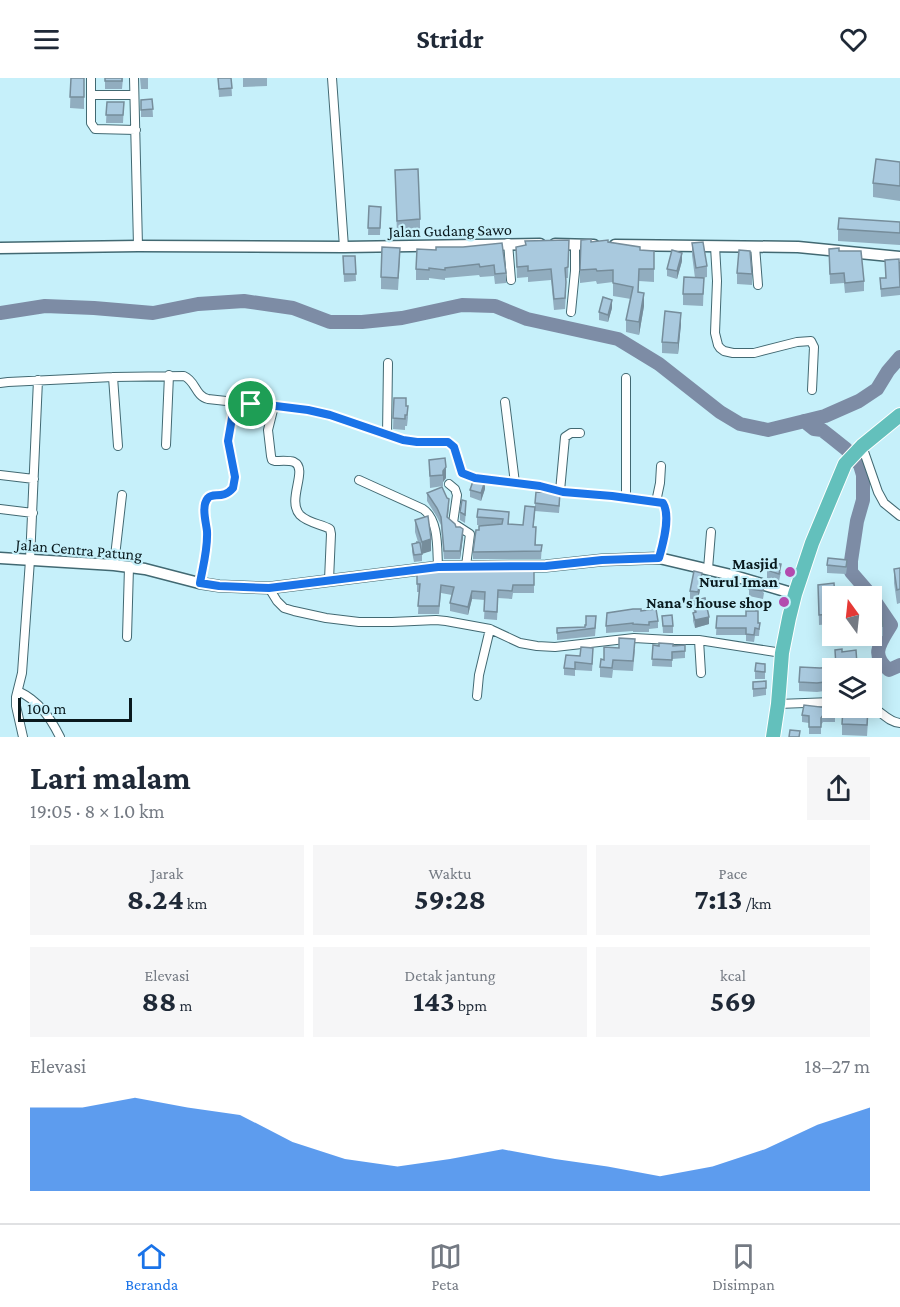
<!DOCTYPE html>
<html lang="id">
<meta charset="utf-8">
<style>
body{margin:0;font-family:"Crimson Pro",serif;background:#f6f6f7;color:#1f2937;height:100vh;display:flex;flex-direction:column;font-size:22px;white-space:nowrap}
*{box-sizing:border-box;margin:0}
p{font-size:20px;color:#747a83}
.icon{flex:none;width:33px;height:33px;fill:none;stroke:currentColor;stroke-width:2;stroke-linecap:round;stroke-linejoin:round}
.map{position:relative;height:659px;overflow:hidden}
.side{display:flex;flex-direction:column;background:#fff;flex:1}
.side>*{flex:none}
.needle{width:39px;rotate:345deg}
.tools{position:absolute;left:822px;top:508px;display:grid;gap:12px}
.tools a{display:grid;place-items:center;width:60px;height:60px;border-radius:0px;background:#fff;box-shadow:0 3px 15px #0003;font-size:30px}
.scale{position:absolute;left:18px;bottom:15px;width:114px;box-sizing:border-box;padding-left:6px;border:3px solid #09191d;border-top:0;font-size:16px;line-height:21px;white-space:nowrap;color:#09191d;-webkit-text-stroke:4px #c6f0fa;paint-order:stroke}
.pin{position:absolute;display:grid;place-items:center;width:51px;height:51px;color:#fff;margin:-26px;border:3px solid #fff;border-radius:50%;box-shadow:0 2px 6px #0007}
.round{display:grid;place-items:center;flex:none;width:63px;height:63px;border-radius:0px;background:#f6f6f7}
.summary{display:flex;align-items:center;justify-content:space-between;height:102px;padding:0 30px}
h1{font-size:33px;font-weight:700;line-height:45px}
.figures{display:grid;grid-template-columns:repeat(3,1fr);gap:9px;height:102px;padding:6px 30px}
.figures div{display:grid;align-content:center;border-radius:0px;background:#f6f6f7;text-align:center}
.figures b{font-size:30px;font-weight:700}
.figures small{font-size:16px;font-weight:400}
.figures p{font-size:16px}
.chart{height:168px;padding:12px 30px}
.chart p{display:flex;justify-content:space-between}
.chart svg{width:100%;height:108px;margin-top:6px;fill:#1a73e8;opacity:.7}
header{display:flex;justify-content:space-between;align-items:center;height:78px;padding:0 30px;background:#fff;font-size:27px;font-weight:700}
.tab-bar{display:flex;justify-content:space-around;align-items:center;height:84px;border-top:2px solid #e0e1e3;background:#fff;font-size:16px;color:#747a83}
.tab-bar a{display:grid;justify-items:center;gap:3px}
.tab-bar .active{color:#1a73e8}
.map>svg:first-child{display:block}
</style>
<header><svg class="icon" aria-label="menu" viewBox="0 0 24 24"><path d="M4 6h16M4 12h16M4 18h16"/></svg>Stridr<svg class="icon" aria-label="heart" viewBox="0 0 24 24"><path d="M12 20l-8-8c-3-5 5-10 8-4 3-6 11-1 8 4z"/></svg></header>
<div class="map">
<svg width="900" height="659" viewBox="0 0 900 659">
<rect width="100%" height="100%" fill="#c6f0fa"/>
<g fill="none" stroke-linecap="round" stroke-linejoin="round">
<path stroke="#7d8ca5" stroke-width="14" d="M0 235 45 228 94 230 153 235 198 226 244 223 293 230 330 244H362L402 240 462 227 495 228 527 241 618 261 659 286 720 334 740 346 768 352 825 338 859 323 877 311 888 293 900 279
M804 343 814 351 822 352 831 359 846 371 860 387 863 397V422L857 443 851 483V494L870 516 891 547C881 564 869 577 889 592L900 587"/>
<defs>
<path id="minor" d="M91 0V45L95 51 136 52
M134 0 138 168
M332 0 344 169
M91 17H134
M508 165 511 202
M715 168 717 203 715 255 718 267 720 270 724 273 733 275H754L797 264 811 263 814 269 812 312
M755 168 758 207
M571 234 575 193V166
M113 299 118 368
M626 300V420
M0 305 8 304 113 299 184 298C196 303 195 318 208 321L308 332 330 337 403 362 417 364H449L454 369 462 395 475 400 540 408 563 414 612 418 663 425C671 438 663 466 659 480
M505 324 515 405
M274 328 268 352 271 378 272 382 275 383C280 383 289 382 294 384 309 391 286 422 300 437 308 445 321 446 330 451L331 456 329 502
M387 357 388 285
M166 367 169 297
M862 368 878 414 884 425 900 438
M0 397 34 401
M359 402 423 431C439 442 437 470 438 489
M449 406 455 411 457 417 453 445 470 456 466 488
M560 413 565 359 571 355H580
M656 424 660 405 661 388
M0 431 33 435
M114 487 122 417
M708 491 711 454
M199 505C203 488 208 471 207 453 206 445 202 427 208 420 213 414 223 421 233 410L235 400 228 363 235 323
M269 510 277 523 284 530 294 533 326 540 359 544H392L436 542 446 543 490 551 520 565 537 568 555 569 634 560 670 562H699L782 575
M127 559 129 489
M699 562 701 595
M18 613C39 623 50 639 60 659
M477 618 479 597 490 551
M778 626 832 624
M872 629C882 634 888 644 900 645
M23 659 16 628V619L22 595 30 482 38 302"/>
<path id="tertiary" d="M555 166 594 167
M615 167 798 169 900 179
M0 170 138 168 344 169 540 166
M0 480 114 487 145 491 199 505 219 508 269 510 438 489 546 488 602 482 659 480 731 497 795 516"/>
<path id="trunk" d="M773 659 778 626 782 575 789 540 795 516 812 465 845 386 862 368 900 337"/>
</defs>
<use href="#minor" stroke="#426972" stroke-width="10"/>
<use href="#tertiary" stroke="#426972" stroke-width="13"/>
<use href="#trunk" stroke="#fff" stroke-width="16"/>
<use href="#minor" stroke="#fff" stroke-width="8"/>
<use href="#tertiary" stroke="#fff" stroke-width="10"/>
<use href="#trunk" stroke="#63c0bc" stroke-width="14"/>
</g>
<path fill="#91adbf" d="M71 0H84V31L70 30Z
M105 0H123L122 11H105Z
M140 0H148V11H141Z
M218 0H231L232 18 219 19Z
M243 0H267V8L243 9Z
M152 21 153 39H141V22Z
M107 24H124L123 45H106Z
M900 84V136V123L873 119V105Z
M395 92 420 141V156L397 158Z
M369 128 381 129 380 157H368Z
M900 144V167L838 163V151Z
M569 162 568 200H566V215L565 231 554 232 551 202 528 204V199L517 200 516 169Z
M591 164H608L640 172 654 173V204L639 203 638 214 644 228 639 257 626 254V242L631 221 613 218V204L597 206 596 203 580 205V192Z
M692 165 707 188V199L702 200H704L703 228 683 227V216L695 200 692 177Z
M463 169 506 195V205L495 206 494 198 480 199 479 197 445 200V202L429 200V202H416V191L436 172Z
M829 171 839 173 864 203V213L845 215 844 205 830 206Z
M343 178H355L356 203 344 204Z
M400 181 398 212 381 211V199Z
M885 182 900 198V217L881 219 880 200H886Z
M682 183 677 201 667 198V191Z
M737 195 752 196V207L737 206Z
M612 230 608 244 599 242V234Z
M681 246 678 276 662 275V264Z
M394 320 406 328 408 339 407 348H405V352L393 351Z
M429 382 446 400 443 404V408L430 410Z
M485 411 481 423 470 419V412Z
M427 415 449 429 448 439 463 459 460 481H444L441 447 437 439 427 423Z
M560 423 559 435 535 433V425Z
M466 430 465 445 460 442V434Z
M509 434V446L523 447 535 437 533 449 536 467H542L541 481H473V474L479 452 486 447H477V439Z
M415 442 431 473 422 475V483L414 484 412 474V466L418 464 415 454Z
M827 487 847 489 846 496 827 495Z
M534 488V515H513L512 521 498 520 497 542 484 541 485 522 472 521 468 537 450 533V525L452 517 441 515 439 536H418L419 514H417V491L424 493H448L465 490Z
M900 490V525L897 526 894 505V491Z
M767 492 781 494 779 503 767 500Z
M702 503 698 521H690V513Z
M751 503 764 515 763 521 749 518V511Z
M818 507 832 519V558L830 546 819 547Z
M693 523 709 546 695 550 693 543V535H694Z
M641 533 658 543V550L649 551V554H633V553L606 555V548Z
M872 535 883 548V558L834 564 833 558H872Z
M662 538 673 548V555H663Z
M717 538H746L760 545 759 558H755L754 564 746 563V557H716Z
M596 546 595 558 557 562V550L585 549Z
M653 567 673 568 685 567V580L672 581V589L652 588Z
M635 571 633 593 613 592 612 600 600 599V589L604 582Z
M842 574 857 586 832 591V612L817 614 799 613V604L820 590 835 589Z
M593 577 592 593 575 592V598L564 597V590L580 578Z
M872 591H881V613H873L872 609Z
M755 593 765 594V601H755Z
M753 604 766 610V617L753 619Z
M828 630H835V644H823L821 647V656H809V645L802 644V637Z
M868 643 867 658 842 657V646Z"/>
<path fill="#768d9b" d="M682 175V183L677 201V193Z
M644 215V228L639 257V244Z
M612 222V230L608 244V237Z
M681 235V246L678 276V265Z
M446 389V400L443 404V393Z
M485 403V411L481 423V415Z
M463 451V459L460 481V473Z
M431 461V473L422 476V464Z
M702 495V503L698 521V514Z
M472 513V521L468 537V529Z
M709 539V546L695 550V542Z"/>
<path fill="#a9c9de" stroke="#768d9b" stroke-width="1.5" d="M71 0H84V19H70Z
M105 0H122V3H105Z
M218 0H231L232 10 219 11Z
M152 21 153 31 141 32V22Z
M107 24H124L123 37H106Z
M876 81 900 84V108L873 105Z
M418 91 420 141 397 143 395 92Z
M369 128 381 129 380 150H368Z
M839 140 900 144V155L838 151Z
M591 161V164L608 162V164L640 169V172L654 173V191H639L638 214 644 215 639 244 626 242 633 209 613 205V192L597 193 596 191 580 192 581 162Z
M569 162 568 189 565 190 566 204 565 220 554 221 551 191 528 193V188L517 189 516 169 526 167 525 163Z
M703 164 707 188 696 190 692 165Z
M502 165 506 195 495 196 494 187 480 189 479 186 445 190V192L429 190V192L416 191 417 171 436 172V169H463Z
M382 169 400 170 398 200 381 199Z
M839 170V173H861L864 203 845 205 844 195 830 196 829 171Z
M672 172 682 175 677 193 667 191Z
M739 172 750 173 752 196 737 195Z
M343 178H355L356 196H344Z
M899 181 900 209 881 211 880 200H886L885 182Z
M684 199 704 200 703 216H683Z
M603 219 612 222 608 237 599 234Z
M665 233 681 235 678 265 662 264Z
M394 320H406V328H408L407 337H405V341L393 340Z
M445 380 446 389 443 393V397L430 398 429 382Z
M474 400 485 403 481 415 470 412Z
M442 409 447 420 449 421 447 439 455 446 456 449H460L463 451 460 473H444L441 439 437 430 427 415Z
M536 414 560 415 559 428 535 425Z
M462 422 466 423 465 437 460 434Z
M525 428 535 429 533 449H536L535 467H542L541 473 473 474 476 452H479V448L502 446 503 441 477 439 478 431 509 434 508 446 523 447Z
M428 438 431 461 422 464 415 442Z
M417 464 420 465 422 476 414 477 412 466 417 465Z
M828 480 847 482 846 489 827 487Z
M768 484 781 486 779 496 767 492Z
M465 488H534V507H513L512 513 498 512 497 534 484 533 485 514 472 513 468 529 450 525 454 509 441 507 439 528H418L420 506H417V491L424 490V493H448L449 489 465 490Z
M900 490V511L897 512 894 491Z
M694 493 702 495 698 514 690 513Z
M751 503 764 507 763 513 749 511Z
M834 505 835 519H832V548L830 536 819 537 818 507Z
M705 520 709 539 695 542 693 535 696 534 693 523Z
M633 531H641V533L656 531 658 543 649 544V547L633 546V545L606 548 607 535Z
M746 533H758V545H760L759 551 755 550 754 557 746 556V550H716L717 538H746Z
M881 534 883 548 872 549V535Z
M672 537 673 548H663L662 538Z
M586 538H596L595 550 557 555V550L585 549V547H586Z
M619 560 635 561 633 583 613 582 612 590 600 589 601 581 604 582V569L619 570Z
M659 565 673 566V568L685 567V573L672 574V582L652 581 653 567 659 568Z
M581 569 593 570 592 586 575 584V591L564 590 566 577 580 578Z
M842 571V574L856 572 857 586 869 587V591H832V603L817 605 799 604 800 589 820 590 836 589 835 572Z
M756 585 765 586V594L755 593Z
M872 591H881V604L873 605Z
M766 603V610L753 611V604Z
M832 623V630H835V637H823L821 640V649H809V638L802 637 804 627 828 630V624Z
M843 630 868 631 867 647 842 646Z
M790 652 800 653 799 659H789Z"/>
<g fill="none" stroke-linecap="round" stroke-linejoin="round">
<defs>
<path id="route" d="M235 323 308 332 330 337 403 362 417 364H448L454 369 462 395 475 400 540 408 563 414 612 418 663 425C671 438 663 466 659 480L602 482 546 488 438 489 269 510 219 508 200 505C203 488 208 471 207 453 206 444 201 428 208 420 213 414 223 422 233 410L235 399 228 363Z"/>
</defs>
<use href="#route" stroke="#fff" stroke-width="12"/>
<use href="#route" stroke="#1a73e8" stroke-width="8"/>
</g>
<g fill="#b34bae" stroke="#c6f0fa" stroke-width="2">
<circle cx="790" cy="494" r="6"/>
<circle cx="784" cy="524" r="6"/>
</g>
<g text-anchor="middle" stroke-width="4.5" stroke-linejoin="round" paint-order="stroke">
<g font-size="16" fill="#09191d" stroke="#c6f0fa">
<text transform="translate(450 152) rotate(-1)" y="6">Jalan Gudang Sawo</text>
<text transform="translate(79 471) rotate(5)" y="6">Jalan Centra Patung</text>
</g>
<g font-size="16" font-weight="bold" fill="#09191d" stroke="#c6f0fa" text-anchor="end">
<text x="778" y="491">Masjid<tspan x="778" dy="18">Nurul Iman</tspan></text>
<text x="772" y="530">Nana's house shop</text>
</g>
</g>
</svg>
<div class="tools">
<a><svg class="needle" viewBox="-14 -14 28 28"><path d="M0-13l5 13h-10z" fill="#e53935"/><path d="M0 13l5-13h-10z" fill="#747a83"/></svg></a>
<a><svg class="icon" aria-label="layers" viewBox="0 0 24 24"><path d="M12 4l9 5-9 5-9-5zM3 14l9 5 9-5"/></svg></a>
</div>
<div class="scale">100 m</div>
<div class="pin" style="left:251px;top:326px;background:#1e9e55"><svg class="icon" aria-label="arrive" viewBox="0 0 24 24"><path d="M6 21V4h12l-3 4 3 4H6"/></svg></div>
</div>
<section class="side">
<div class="summary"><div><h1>Lari malam</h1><p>19:05 · 8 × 1.0 km</p></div><a class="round"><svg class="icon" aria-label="share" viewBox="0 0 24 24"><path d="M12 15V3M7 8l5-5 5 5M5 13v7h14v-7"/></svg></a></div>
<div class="figures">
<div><p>Jarak</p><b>8.24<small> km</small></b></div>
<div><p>Waktu</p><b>59:28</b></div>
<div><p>Pace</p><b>7:13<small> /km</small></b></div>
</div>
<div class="figures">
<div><p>Elevasi</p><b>88<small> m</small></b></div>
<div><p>Detak jantung</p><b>143<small> bpm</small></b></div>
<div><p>kcal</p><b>569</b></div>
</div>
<div class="chart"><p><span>Elevasi</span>18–27 m</p>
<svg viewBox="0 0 160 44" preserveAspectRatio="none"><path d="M0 44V10L10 10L20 6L30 10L40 13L50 24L60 31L70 34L80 31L90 27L100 31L110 34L120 38L130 34L140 27L150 17L160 10V44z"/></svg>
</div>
</section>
<nav class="tab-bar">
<a class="active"><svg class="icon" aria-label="home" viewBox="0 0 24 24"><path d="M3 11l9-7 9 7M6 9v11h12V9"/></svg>Beranda</a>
<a><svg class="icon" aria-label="map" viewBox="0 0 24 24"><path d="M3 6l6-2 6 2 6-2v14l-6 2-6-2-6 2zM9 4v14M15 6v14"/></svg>Peta</a>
<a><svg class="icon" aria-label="saved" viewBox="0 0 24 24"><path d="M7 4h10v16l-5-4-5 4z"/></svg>Disimpan</a>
</nav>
